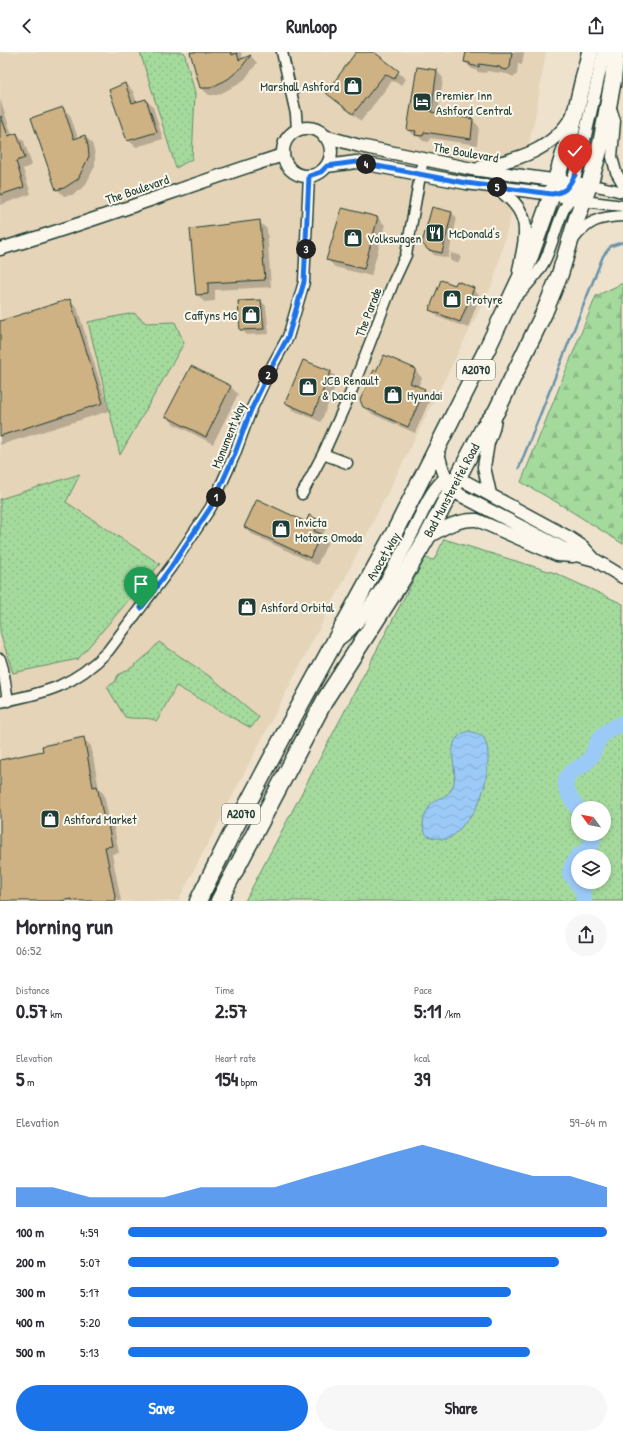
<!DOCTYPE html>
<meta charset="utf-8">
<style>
body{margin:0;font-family:"Patrick Hand",sans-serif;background:#f7f7f7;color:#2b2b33;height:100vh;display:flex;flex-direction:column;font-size:15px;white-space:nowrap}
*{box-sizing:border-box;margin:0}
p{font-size:13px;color:#7c7c81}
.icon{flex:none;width:22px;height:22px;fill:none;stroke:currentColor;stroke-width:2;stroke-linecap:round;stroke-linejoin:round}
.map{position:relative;height:849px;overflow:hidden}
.side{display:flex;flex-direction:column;background:#fff;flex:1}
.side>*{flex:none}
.needle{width:26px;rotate:302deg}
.tools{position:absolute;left:571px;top:749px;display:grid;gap:8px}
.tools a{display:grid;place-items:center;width:40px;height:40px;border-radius:50%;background:#fff;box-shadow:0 2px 6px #0003;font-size:20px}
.pin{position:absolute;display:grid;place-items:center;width:34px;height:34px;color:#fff;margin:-41px -17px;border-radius:50% 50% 50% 0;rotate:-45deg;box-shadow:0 0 4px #0007}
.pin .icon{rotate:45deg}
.km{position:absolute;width:20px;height:20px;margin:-10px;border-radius:50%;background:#222;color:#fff;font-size:11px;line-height:20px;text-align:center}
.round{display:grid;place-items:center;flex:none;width:42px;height:42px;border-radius:21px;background:#f7f7f7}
.summary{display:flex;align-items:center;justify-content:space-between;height:68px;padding:0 16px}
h1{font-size:22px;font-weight:700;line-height:30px}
.figures{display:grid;grid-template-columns:repeat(3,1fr);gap:6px;height:68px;padding:4px 16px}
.figures div{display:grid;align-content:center}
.figures b{font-size:20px;font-weight:700}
.figures small{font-size:11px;font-weight:400}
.figures p{font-size:11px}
.chart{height:112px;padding:8px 16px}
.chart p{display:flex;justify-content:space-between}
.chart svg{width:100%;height:72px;margin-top:4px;fill:#1a73e8;opacity:.7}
.primary-button{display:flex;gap:8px;margin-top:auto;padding:8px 16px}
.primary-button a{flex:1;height:46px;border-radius:24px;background:#1a73e8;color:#fff;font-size:16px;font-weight:700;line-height:46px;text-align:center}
.primary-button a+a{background:#f7f7f7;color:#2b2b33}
ul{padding:0 16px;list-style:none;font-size:13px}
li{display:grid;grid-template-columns:64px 48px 1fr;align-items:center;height:30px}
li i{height:10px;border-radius:5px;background:#1a73e8}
header{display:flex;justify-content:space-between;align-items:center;height:52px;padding:0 16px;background:#fff;font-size:18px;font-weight:700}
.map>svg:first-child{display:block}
</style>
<header><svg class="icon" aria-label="back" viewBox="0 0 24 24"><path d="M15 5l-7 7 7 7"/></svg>Runloop<svg class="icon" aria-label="share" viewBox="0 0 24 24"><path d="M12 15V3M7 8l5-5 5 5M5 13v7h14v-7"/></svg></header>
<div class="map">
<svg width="623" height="849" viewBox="0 0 623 849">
<defs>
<pattern id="grass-dots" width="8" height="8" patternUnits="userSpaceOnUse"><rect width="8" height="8" fill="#a5da9d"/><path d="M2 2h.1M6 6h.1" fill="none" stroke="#8ebc88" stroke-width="1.8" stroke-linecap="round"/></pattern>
<pattern id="forest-firs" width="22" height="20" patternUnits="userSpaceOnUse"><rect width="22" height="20" fill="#a5da9d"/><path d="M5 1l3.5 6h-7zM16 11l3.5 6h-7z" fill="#8ebc88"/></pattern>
<pattern id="water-waves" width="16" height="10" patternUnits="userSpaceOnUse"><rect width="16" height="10" fill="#9ccaf7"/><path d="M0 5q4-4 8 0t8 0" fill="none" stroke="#86aed4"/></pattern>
</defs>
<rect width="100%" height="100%" fill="#eee2cd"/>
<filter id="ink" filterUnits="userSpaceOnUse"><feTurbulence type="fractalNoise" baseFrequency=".025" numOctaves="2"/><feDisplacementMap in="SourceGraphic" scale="8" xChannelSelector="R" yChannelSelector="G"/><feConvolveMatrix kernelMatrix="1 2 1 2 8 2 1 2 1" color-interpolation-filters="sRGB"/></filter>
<g filter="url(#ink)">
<path fill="#e5d4b7" d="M0 0H546L535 66 515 148 493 231 338 540 178 849H0Z"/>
<path fill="url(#grass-dots)" stroke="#628c68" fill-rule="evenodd" d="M140 0H184L195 41 192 107 176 116Z
M134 261 146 271 175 270 184 291 120 403 88 270Z
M80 422 66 450 160 512 78 607 13 621 0 580V447Z
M444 487 555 521 623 552V849H245L425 506 434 508ZM578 756H604V782H578ZM578 804H604V830H578Z
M159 590 212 626 259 665 251 676 176 634 157 669C147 664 136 668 125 665L107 635 115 630 118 623C134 616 147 604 159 590Z"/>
<path fill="url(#forest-firs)" stroke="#628c68" d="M623 231V492L558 451 521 430 596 244Z"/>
<path fill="url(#water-waves)" stroke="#6a92a9" d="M469 679C474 681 479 681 483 685 488 692 488 700 488 708 487 728 483 746 472 763 469 767 465 770 462 774 458 779 454 784 449 786 445 788 441 787 437 786 433 786 428 785 426 782 419 773 426 758 432 751 440 743 447 748 453 734 460 717 440 687 469 679Z"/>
<path fill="#0003" d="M191 0H241L243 7 251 4 257 11 245 27 235 34 218 43H209L201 36Z
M358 0H372L406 27 402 33 392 29 361 69 327 41Z
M467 0H524L522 13 518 12 517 22 514 25 507 22 487 19 486 21 478 20 476 18 472 17 465 10Z
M418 16 437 19 443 26 438 62 473 68 479 75 477 93 430 86 429 90 423 89 419 85 415 84 408 78Z
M125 32 133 39 137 51 146 48 153 55 163 87 136 95 128 88Z
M0 47 12 83 17 82 24 89 32 113 23 117 31 142 0 153Z
M63 56 70 63 78 86 85 84 92 91 95 102V114L85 134 72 143 64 144 57 137Z
M433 156 452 161 457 166 448 206 434 203 429 197Z
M378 166 385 173 371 224 335 215 328 208Z
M259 170 267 177 271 235 215 238V249L204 250 197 242Z
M451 201 459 203 461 204 460 208 457 211 451 209 450 208Z
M456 234 473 237 480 244 468 276 438 265 431 257Z
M70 248 77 255 109 359 0 393V270Z
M261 249 266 254 269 282 247 283 241 277Z
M303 309 331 320 338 327 321 370 293 358 286 351Z
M191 315 231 335 238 342 213 392 174 372 166 364Z
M415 318 422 326 418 335 424 338 431 345 415 381 372 362 364 354Z
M318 469 326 476 322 484 328 490 317 513 252 482 245 475 306 472Z
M83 686 91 694 99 737 104 742 110 771 114 775 119 801 112 802 121 849H0V709L45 700Z"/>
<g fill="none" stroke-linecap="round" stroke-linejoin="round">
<path stroke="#6a92a9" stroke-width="2.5" d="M519 416 603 204 611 194 623 190"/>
<path stroke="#9ccaf7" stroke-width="16" d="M578 757C573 748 564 740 566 729 568 717 581 717 588 709 594 703 594 696 598 689 603 680 614 675 623 671
M578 804 580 802 588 798 593 789 591 782
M578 805 573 811 570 821 583 839 584 849"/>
</g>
<path fill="#cfb284" stroke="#1f3d34" d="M190 0H231L232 3 237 1 239 8 251 3 240 17 228 27 210 36H200Z
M356 0H374L399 19 394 27 385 22 353 62 326 41Z
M466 0H512L510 15 507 18 501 17 500 15 479 12V15L470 13V11L464 10Z
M417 15 437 18 431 60 473 67 471 87 424 80 423 84 415 83 416 79 407 78Z
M125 31 132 51 146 47 157 80 127 89 109 38Z
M63 55 74 87 85 83 88 94 89 104 78 127 64 136 56 138 31 66Z
M1 64 8 84 17 81 25 106 16 109 24 135 0 143V65Z
M432 155 452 160 442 201 428 198 422 191Z
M342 156 378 165 364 217 326 208Z
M260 168 265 228 208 231V242L196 243 190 177Z
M441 228 455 233 457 229 474 236 460 270 429 258Z
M70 247 103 351 0 384V269Z
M261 248 264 277 240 278 238 249Z
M384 303 416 317 410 331 425 337 408 375 363 355 360 348 374 318 376 319Z
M303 308 331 319 313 363 285 351Z
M191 314 231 334 206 385 165 364Z
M257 447 306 470 309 463 319 468 314 479 321 482 310 506 244 475Z
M84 685 93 735 97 734 104 767H107L112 794 105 795 116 849H73L72 847 60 849H0V708L43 699 42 694Z"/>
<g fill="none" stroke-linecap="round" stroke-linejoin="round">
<defs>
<path id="minor" d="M282 0 296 62 297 78
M610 53 615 69 612 105 616 120 623 132
M584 149 623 154
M573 188C588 168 600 165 623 164
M516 245C526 235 536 224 543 212 556 190 559 146 584 135 592 131 613 138 623 140
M323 402 347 411
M302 442 323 402 351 340 393 231 406 203 423 107
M0 607 3 617 8 649
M0 650C46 641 74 634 108 599L171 515 211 455 234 404 251 358 271 316 288 285 304 230 309 124"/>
<path id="tertiary" d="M283 100a24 24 0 1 1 48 0a24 24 0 1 1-48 0Z
M324 84 360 94 472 117 589 133
M327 114 356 110 466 131 552 142 584 149
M481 115C519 107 552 99 573 63
M497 136C533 161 527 180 519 218
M568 136 575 123 582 97 604 0
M0 197C96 169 189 133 283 103
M437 396C441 415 445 430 460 443L576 503 595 508
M490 442 484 415 488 391 493 377 496 361
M427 486C443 476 458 467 477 468L557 503 573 504
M339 587C370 565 398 509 415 475 424 458 431 437 446 426L457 427 468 431 568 485 583 495 595 508 623 525"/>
<path id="trunk" d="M198 849 231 783 287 677 395 479 487 297 528 210 548 154 571 79 590 0
M219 849 326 646 405 523 426 487 484 375 496 360 544 261 560 222 577 166 589 133 601 92 613 28 616 0"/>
</defs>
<use href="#minor" stroke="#1f3d34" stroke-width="13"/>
<use href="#tertiary" stroke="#1f3d34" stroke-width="15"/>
<use href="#trunk" stroke="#1f3d34" stroke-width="19"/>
<use href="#minor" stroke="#fbf7ec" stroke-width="10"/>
<use href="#tertiary" stroke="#fbf7ec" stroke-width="12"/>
<use href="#trunk" stroke="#fbf7ec" stroke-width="16"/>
</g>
</g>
<g fill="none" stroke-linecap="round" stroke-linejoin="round" filter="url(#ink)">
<defs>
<path id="route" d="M141 556 171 515 211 455 234 404 251 358 271 316 288 285 304 230 309 124 321 120 327 114 356 110 466 131 552 142C567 140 568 135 575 123"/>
</defs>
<use href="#route" stroke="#fff" stroke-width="8"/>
<use href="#route" stroke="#1a73e8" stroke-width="5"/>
</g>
<defs>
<symbol id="shop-square" viewBox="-11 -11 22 22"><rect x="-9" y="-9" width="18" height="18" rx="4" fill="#1f3d34" stroke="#fbf7ec"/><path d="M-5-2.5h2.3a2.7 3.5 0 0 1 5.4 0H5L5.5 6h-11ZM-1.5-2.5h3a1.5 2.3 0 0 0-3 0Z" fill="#fff"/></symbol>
<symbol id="hotel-square" viewBox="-11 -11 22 22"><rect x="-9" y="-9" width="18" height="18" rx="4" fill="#1f3d34" stroke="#fbf7ec"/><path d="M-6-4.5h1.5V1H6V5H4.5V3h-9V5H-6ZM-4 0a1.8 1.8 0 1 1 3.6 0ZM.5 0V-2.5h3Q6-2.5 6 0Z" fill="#fff"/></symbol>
<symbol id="restaurant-square" viewBox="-11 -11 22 22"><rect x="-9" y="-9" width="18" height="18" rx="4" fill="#1f3d34" stroke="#fbf7ec"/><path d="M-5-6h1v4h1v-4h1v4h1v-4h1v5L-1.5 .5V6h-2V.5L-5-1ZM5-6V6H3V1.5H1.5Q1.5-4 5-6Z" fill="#fff"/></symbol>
</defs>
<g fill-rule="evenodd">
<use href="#shop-square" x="342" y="23" width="22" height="22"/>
<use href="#hotel-square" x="411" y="39" width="22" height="22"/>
<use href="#restaurant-square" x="424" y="170" width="22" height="22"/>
<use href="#shop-square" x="342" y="175" width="22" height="22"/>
<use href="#shop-square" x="441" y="236" width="22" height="22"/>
<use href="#shop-square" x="240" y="252" width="22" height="22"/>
<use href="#shop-square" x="297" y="324" width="22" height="22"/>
<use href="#shop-square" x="382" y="332" width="22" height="22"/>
<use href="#shop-square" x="270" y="466" width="22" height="22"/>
<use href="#shop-square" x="236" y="544" width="22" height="22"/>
<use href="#shop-square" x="39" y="756" width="22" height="22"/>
</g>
<g text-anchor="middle" stroke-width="4" stroke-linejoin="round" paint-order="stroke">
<g fill="#fbf7ec" stroke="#61756b" stroke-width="1">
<rect x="457" y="308" width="38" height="20" rx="3"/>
<rect x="222" y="752" width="38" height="20" rx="3"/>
</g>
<g font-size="12" font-weight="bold" fill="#1f3d34">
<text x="476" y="322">A2070</text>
<text x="241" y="766">A2070</text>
</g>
<g font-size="13" fill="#1f3d34" stroke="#fbf7ec" text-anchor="start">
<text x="339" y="39" text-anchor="end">Marshall Ashford</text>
<text x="436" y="48">Premier Inn<tspan x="436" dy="15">Ashford Central</tspan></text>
<text x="449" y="186">McDonald's</text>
<text x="367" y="191">Volkswagen</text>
<text x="466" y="252">Protyre</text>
<text x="237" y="268" text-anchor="end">Caffyns MG</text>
<text x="322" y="333">JCB Renault<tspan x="322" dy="15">&amp; Dacia</tspan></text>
<text x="407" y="348">Hyundai</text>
<text x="295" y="475">Invicta<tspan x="295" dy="15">Motors Omoda</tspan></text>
<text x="261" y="560">Ashford Orbital</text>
<text x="64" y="772">Ashford Market</text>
</g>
<g font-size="13" fill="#1f3d34" stroke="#fbf7ec">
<text transform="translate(466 100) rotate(10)" y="5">The Boulevard</text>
<text transform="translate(137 137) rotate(-19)" y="5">The Boulevard</text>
<text transform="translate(368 260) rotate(-69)" y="5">The Parade</text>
<text transform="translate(228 383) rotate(-68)" y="5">Monument Way</text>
<text transform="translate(451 438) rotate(-62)" y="5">Bad Munstereifel Road</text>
<text transform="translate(383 504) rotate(-60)" y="5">Avocet Way</text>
</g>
</g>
</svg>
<div class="tools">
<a><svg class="needle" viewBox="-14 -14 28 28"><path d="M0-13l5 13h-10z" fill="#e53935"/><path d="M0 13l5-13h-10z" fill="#7c7c81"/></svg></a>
<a><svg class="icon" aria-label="layers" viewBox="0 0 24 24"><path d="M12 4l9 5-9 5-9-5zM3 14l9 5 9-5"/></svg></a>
</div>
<div class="pin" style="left:141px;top:556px;background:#1e9e55"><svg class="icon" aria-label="arrive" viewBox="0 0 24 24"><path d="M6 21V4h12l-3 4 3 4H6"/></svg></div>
<div class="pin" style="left:575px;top:123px;background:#d93025"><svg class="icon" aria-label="check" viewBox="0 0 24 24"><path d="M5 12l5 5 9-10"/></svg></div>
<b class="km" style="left:216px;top:445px">1</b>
<b class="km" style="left:268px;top:323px">2</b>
<b class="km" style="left:306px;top:197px">3</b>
<b class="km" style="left:366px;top:112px">4</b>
<b class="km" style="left:497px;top:135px">5</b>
</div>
<section class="side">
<div class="summary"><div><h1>Morning run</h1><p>06:52</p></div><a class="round"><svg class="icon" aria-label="share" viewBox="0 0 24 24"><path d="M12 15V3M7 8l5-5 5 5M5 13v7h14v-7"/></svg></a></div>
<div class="figures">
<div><p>Distance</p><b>0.57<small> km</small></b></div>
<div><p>Time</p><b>2:57</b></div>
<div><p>Pace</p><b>5:11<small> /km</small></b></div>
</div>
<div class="figures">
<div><p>Elevation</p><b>5<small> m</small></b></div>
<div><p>Heart rate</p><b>154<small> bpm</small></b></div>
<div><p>kcal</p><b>39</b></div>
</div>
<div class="chart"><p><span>Elevation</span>59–64 m</p>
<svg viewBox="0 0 160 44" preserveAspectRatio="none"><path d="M0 44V32L10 32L20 38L30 38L40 38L50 32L60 32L70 32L80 25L90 19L100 12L110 6L120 12L130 19L140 25L150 25L160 32V44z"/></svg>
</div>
<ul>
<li><b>100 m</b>4:59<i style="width:100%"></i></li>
<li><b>200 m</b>5:07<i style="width:90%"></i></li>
<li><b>300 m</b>5:17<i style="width:80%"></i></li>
<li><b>400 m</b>5:20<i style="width:76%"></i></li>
<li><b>500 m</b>5:13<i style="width:84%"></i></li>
</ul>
<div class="primary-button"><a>Save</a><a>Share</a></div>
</section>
